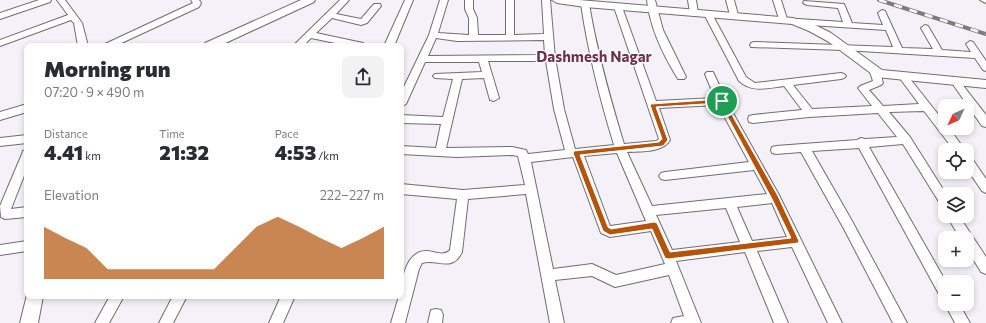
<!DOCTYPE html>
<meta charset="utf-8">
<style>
body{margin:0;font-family:Commissioner,sans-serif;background:#f2f2f3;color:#2b2b33;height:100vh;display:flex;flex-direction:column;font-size:15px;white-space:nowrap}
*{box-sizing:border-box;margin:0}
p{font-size:13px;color:#7c7c81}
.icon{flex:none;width:22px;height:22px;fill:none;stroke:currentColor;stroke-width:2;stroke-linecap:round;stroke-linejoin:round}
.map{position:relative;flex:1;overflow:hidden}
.details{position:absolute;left:24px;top:43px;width:380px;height:256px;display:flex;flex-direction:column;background:#fff;border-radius:8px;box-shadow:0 2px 6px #0003}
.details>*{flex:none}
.needle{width:26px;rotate:226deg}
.buttons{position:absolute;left:938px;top:99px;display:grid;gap:8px}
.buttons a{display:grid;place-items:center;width:36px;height:36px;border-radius:8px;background:#fff;box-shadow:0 2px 6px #0003;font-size:20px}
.pin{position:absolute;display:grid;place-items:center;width:34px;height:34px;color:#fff;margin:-17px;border:2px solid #fff;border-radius:50%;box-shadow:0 1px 4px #0007}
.round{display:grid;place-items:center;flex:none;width:42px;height:42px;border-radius:8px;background:#f2f2f3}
.summary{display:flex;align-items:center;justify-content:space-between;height:68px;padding:0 20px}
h1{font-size:22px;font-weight:800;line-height:30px}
.figures{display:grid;grid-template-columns:repeat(3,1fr);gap:6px;height:68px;padding:4px 20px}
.figures div{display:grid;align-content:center}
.figures b{font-size:20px;font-weight:800}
.figures small{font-size:11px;font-weight:400}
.figures p{font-size:11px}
.chart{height:112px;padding:8px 20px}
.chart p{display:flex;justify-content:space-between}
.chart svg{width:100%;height:72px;margin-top:4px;fill:#b45309;opacity:.7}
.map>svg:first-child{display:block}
</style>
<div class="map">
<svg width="986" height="323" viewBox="0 0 986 323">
<rect width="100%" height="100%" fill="#f4f1f8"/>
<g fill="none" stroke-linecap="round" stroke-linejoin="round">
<defs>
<path id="minor" d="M39 0H51L50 2 0 19V13Z
M57 0H65L82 23 88 46H78L74 23 71 20 0 46V40L68 15Z
M191 0H199L201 3 199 7 115 46H103L105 44 193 3Z
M340 0H349L336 14 361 19 374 4H380L381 6 367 23 361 25 332 18 316 33 363 43 368 46H350L311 38 303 46H293Z
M405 0H413L394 46H384Z
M440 0H448L438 33 469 35V18L465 9V0H473V9L477 18 478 35H506V0H514V35L544 34 542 0H550L555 58 564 109 575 149 614 145C600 99 588 52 581 4L582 2H588L589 4C597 52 610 98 624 144L656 141 659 139 614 7 615 5H621L622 7 656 101 715 98 705 74 707 72H713L728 104 779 195 842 323H828L792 247 757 251 788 323H774L745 252 676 261 701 323H671L673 318 684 316 669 275 615 287 592 276 555 280 564 323H550L526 194 468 199 462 252C452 273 437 258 422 263L419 269 405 323H391L399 296H401C401 281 406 251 426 251 434 251 444 257 450 250L457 199 401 194V184L463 190 525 185 518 156 512 155 457 157 401 154V146L436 148 441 124 401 123V115L443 117 453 79 435 78 433 76 435 74 482 72 479 62H425L406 104 401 107V93L429 35ZM436 38 457 41 544 40 545 55 428 56ZM488 61H546L554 109 565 150 528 154 526 150 512 147 446 148 462 79 484 78 490 100 494 101 499 98ZM718 105 749 162 665 172 661 173 659 176 661 179 665 180 754 170 767 194 652 206 627 152C640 151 663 153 670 140L659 108ZM617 153 646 221 610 226 584 156ZM573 157 601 233 610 237 651 231 665 264 616 275 592 264 553 269 531 162ZM772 203 787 237 752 241 737 207ZM726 208 740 242 672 250 656 215Z
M647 0H655L663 30 686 77 684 79H678C663 55 650 28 647 0Z
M688 0H696L698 13 697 15 694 16 690 13Z
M726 0H734L738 15 737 17 734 18 730 15Z
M773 0H781L787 19 786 21 783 22 779 19Z
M980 0H986V3Z
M804 1 844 4 852 23 883 25 878 13 882 10 885 11 902 48 933 49 921 28 925 25 928 26 942 50 971 52 966 44 970 41 973 42 986 61V71L983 70 975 58 844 50 751 47 750 45 751 43 754 42 893 47 886 30 795 24 794 22 798 19 843 22 838 8 807 5 803 3Z
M708 11 712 14 746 77 755 83 841 73 844 74 846 76 844 78 841 79 793 85 812 109 872 106 858 88 860 86 873 81 870 72 875 69 880 72 883 83 881 85 869 90 883 106 919 104 899 77 901 75H907L945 123V128H949L965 150H954L924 111 889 112 910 137 946 194 945 207 941 205 903 144 869 147 946 282H945V298L940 296 859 148 812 151 852 221 907 323H893L844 229 801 152 776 154 772 153 771 150 772 147 776 146 857 140 861 138 865 139 897 137 878 113 809 117 753 123 749 122 748 119 749 116 753 115 802 110 784 86C768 88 752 93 739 81L704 14Z
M955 78 958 79 986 115V127L982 126 952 83 950 81Z
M27 104V112L0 120V112Z
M27 135V143L0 146V138Z
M27 150V168L11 209 27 207V217L5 219 1 217 0 206 22 154 23 151Z
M967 156 971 157 986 179V193L982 191 967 169Z
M947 216H959L986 257V274L981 272 967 249V238H960Z
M27 241V251L0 255V245Z
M110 296H124L109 323H95Z
M173 296H187L173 323H159Z
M281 296H295L283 323H269Z
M945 304H959L970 323H955Z
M436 309 441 310 443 315 442 323H428L431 310Z"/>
<path id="tertiary" d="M301 0H315L314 2 219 46H203L205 43Z
M552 0H579L793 18 811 23 831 33 882 70 986 80V88L876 77 829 42 809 31 792 24 585 7 557 3Z
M27 295 43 296 38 323H20Z"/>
</defs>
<use href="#minor" stroke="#706d73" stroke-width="2"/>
<use href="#tertiary" stroke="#706d73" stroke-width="2"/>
<use href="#minor" fill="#fff" fill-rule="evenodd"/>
<use href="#tertiary" fill="#fff" fill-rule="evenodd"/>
<defs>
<path id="rail" d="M879 0 986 34"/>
</defs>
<use href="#rail" stroke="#7d7b7f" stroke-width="4"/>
<use href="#rail" stroke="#fff" stroke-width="2.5" stroke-dasharray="8" stroke-linecap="butt"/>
</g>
<path fill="#b45309" stroke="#fff" fill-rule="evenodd" d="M722 99 724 101 778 196 799 241 798 243 668 259 665 258 652 229 610 235 603 231 573 153 574 151 659 142 662 139 650 105 651 104ZM720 103 772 199 791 238 670 252 657 223 654 222 611 229 608 227 580 155 663 146 668 140 656 107Z"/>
<g text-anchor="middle" stroke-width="3" stroke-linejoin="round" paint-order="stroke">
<g font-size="15" font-weight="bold" fill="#702f4f" stroke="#fff">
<text x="594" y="62">Dashmesh Nagar</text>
</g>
</g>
</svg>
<div class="buttons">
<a><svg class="needle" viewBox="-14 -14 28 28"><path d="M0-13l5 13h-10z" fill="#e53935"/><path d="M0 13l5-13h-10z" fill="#7c7c81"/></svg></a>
<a><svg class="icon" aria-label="locate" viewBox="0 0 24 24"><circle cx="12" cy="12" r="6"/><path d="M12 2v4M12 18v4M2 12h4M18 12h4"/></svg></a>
<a><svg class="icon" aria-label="layers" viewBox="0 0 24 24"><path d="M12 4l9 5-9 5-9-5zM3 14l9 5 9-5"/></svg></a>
<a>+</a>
<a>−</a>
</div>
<div class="pin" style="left:722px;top:101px;background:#1e9e55"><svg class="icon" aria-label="arrive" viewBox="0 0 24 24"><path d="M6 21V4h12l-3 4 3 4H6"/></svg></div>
<section class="details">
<div class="summary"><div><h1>Morning run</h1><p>07:20 · 9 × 490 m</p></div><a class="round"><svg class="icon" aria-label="share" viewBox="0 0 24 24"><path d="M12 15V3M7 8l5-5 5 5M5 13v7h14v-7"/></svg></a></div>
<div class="figures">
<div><p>Distance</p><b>4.41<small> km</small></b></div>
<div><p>Time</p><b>21:32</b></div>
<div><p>Pace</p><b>4:53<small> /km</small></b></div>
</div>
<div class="chart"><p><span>Elevation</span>222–227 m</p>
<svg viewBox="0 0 160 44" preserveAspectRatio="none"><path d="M0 44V12L10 19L20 25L30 38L40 38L50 38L60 38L70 38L80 38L90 25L100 12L110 6L120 12L130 19L140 25L150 19L160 12V44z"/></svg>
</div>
</section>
</div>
